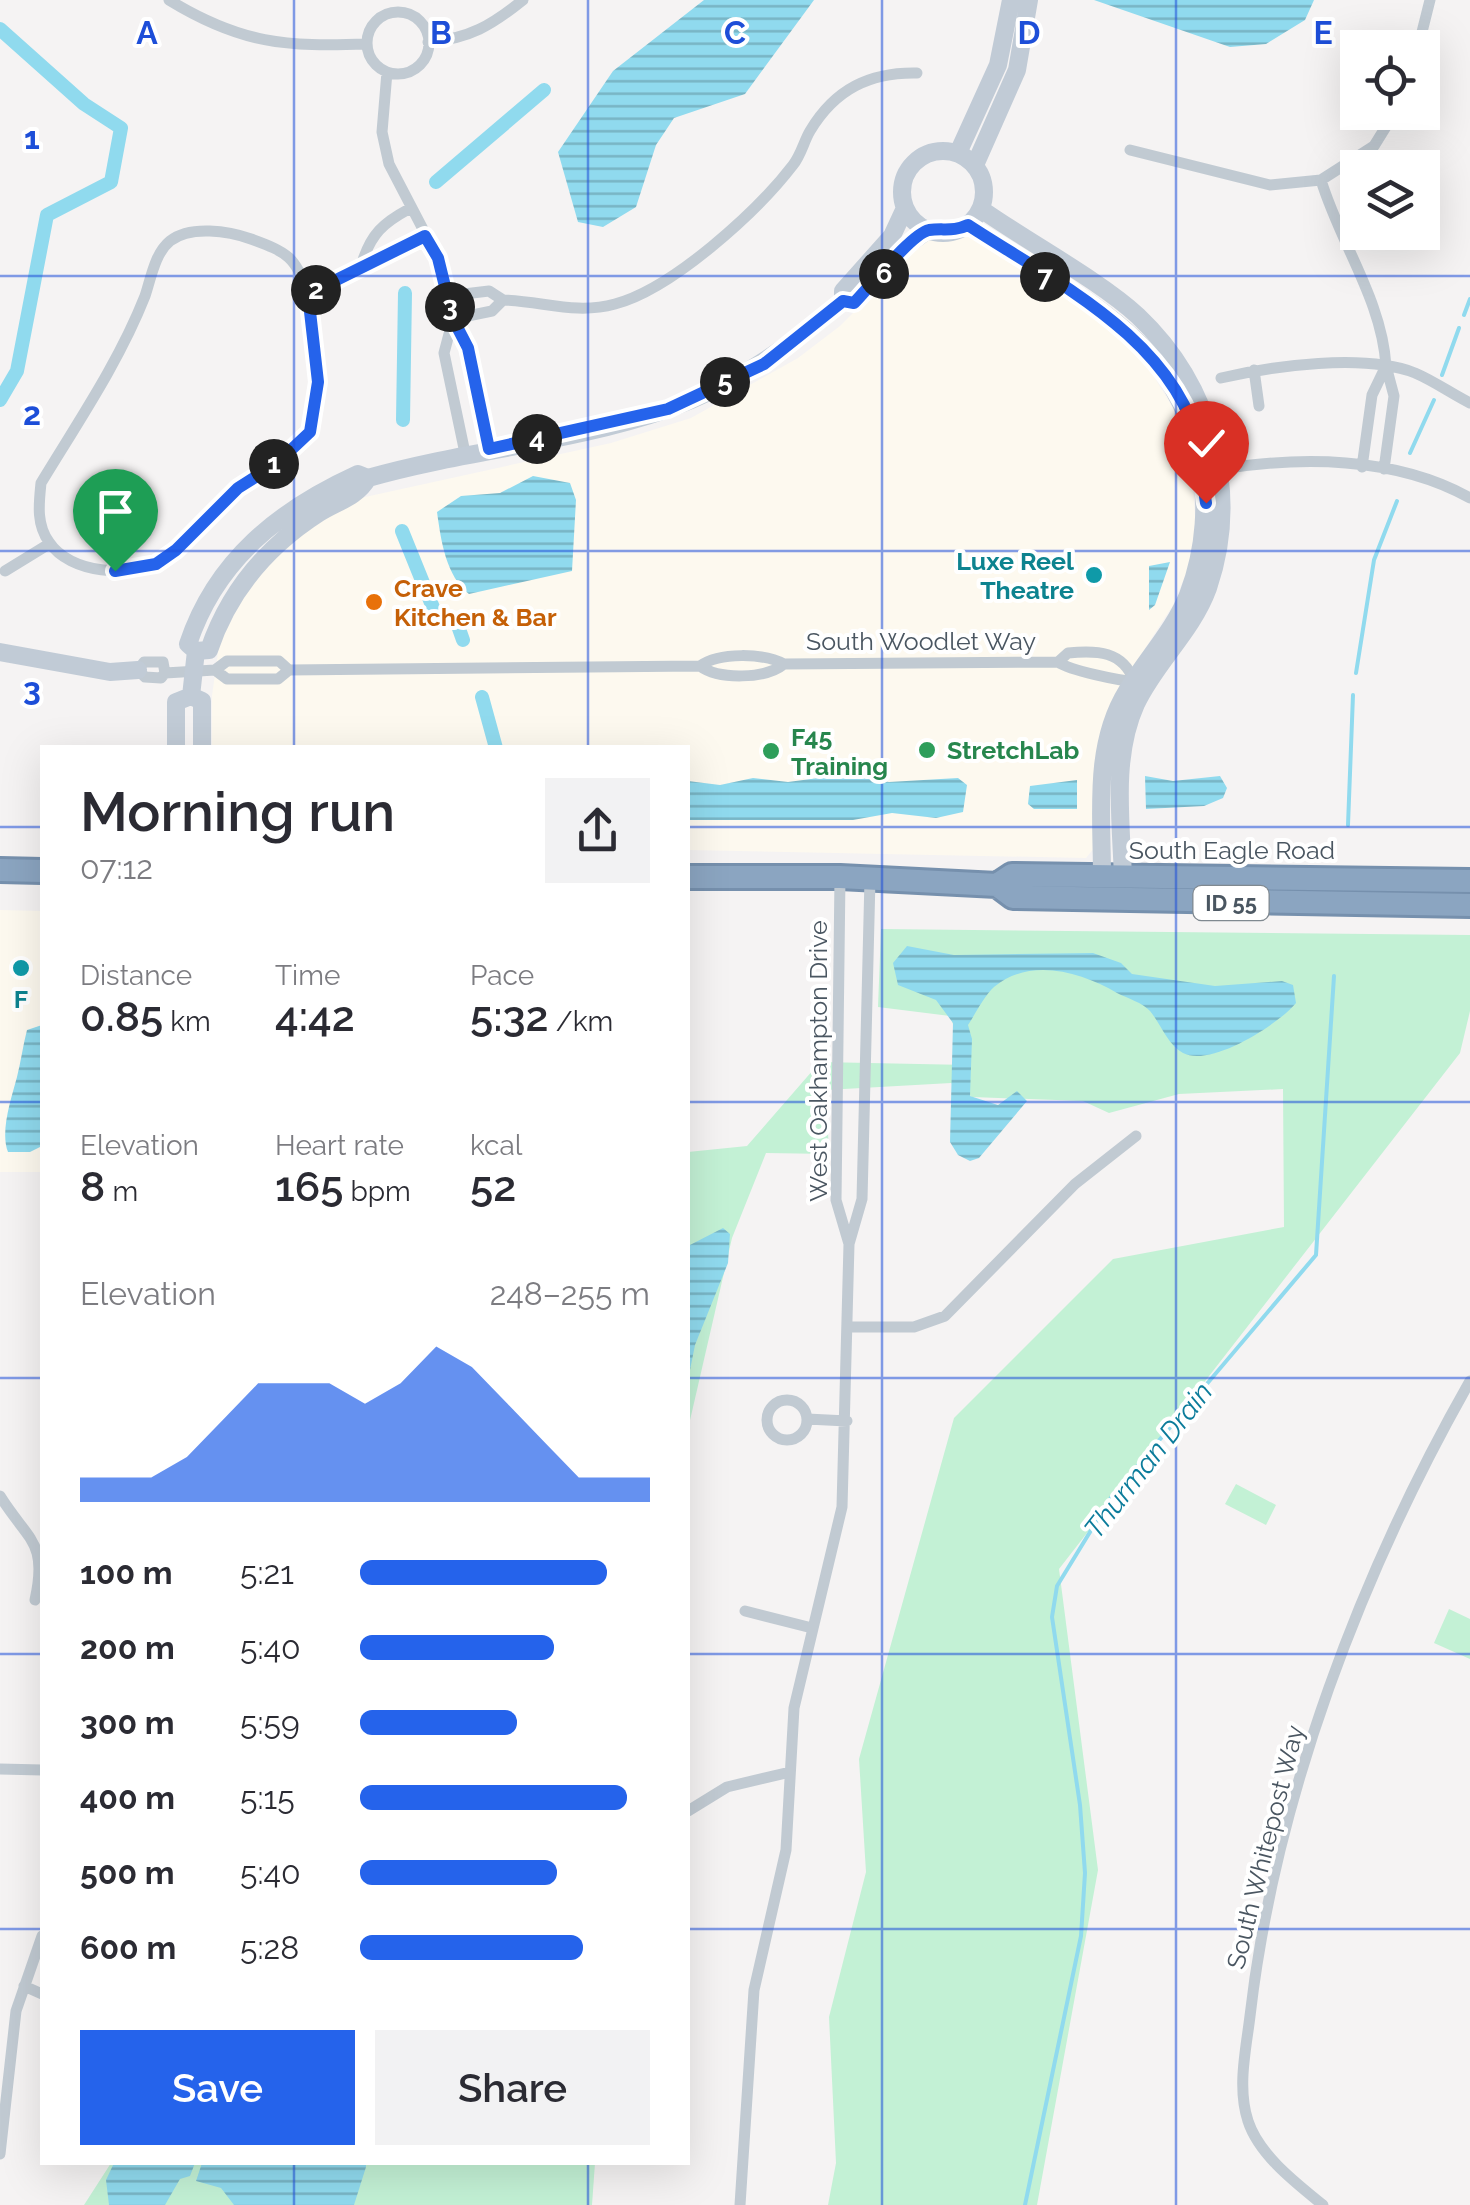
<!DOCTYPE html>
<meta charset="utf-8">
<style>
body{margin:0;font-family:Raleway,sans-serif;background:#f2f2f3;color:#2b2b33;height:100vh;display:flex;flex-direction:column;font-size:38px;white-space:nowrap}
*{box-sizing:border-box;margin:0}
p{font-size:32px;color:#7c7c81}
.icon{flex:none;width:55px;height:55px;fill:none;stroke:currentColor;stroke-width:2;stroke-linecap:round;stroke-linejoin:round}
.map{position:relative;flex:1;overflow:hidden}
.side{position:absolute;left:40px;top:745px;width:650px;height:1420px;display:flex;flex-direction:column;background:#fff;border-radius:0px;box-shadow:0 10px 40px #0002}
.side>*{flex:none}
.buttons{position:absolute;left:1340px;top:30px;display:grid;gap:20px}
.buttons a{display:grid;place-items:center;width:100px;height:100px;border-radius:0px;background:#fff;box-shadow:0 10px 40px #0002;font-size:50px}
.pin{position:absolute;display:grid;place-items:center;width:85px;height:85px;color:#fff;margin:-102px -42px;border-radius:50% 50% 50% 0;rotate:-45deg;box-shadow:0 0 10px #0007}
.pin .icon{rotate:45deg}
.km{position:absolute;width:50px;height:50px;margin:-25px;border-radius:50%;background:#222;color:#fff;font-size:28px;line-height:50px;text-align:center}
.round{display:grid;place-items:center;flex:none;width:105px;height:105px;border-radius:0px;background:#f2f2f3}
.headline{display:flex;align-items:center;justify-content:space-between;height:170px;padding:0 40px}
h1{font-size:55px;font-weight:600;line-height:75px}
.metrics{display:grid;grid-template-columns:repeat(3,1fr);gap:15px;height:170px;padding:10px 40px}
.metrics div{display:grid;align-content:center}
.metrics b{font-size:42px;font-weight:600}
.metrics small{font-size:28px;font-weight:400}
.metrics p{font-size:28px}
.chart{height:280px;padding:20px 40px}
.chart p{display:flex;justify-content:space-between}
.chart svg{width:100%;height:180px;margin-top:10px;fill:#2563eb;opacity:.7}
.cta{display:flex;gap:20px;margin-top:auto;padding:20px 40px}
.cta a{flex:1;height:115px;border-radius:0px;background:#2563eb;color:#fff;font-size:40px;font-weight:600;line-height:115px;text-align:center}
.cta a+a{background:#f2f2f3;color:#2b2b33}
ul{padding:0 40px;list-style:none;font-size:32px}
li{display:grid;grid-template-columns:160px 120px 1fr;align-items:center;height:75px}
li i{height:25px;border-radius:12px;background:#2563eb}
.map>svg:first-child{display:block}
</style>
<div class="map">
<svg width="1470" height="2205" viewBox="0 0 1470 2205">
<defs>
<pattern id="water-rules" width="6" height="5" patternUnits="userSpaceOnUse" patternTransform="scale(2.5)"><rect width="6" height="5" fill="#90daee"/><path d="M0 2.5h6" fill="none" stroke="#78b4c4"/></pattern>
</defs>
<rect width="100%" height="100%" fill="#f5f3f3"/>
<path fill="#fdf9ef" d="M963 236 985 240 1111 327 1142 357 1184 426 1191 458 1196 531 1187 571 1173 605 1115 695 1104 723 1094 848 1086 858 688 850V748H212V696L221 631 241 594 304 528 356 499 611 443 691 418 798 358 840 326 925 241Z
M0 910 42 911V1172H0Z"/>
<path fill="#c3f1d5" d="M881 929 1470 935V1011L1460 1053 1059 1569 1098 1870 1037 2205H828L836 2163 829 2017 866 1872 859 1759 954 1418 1113 1259 1284 1227 1283 1089 1179 1094 1109 1113 1083 1101 972 1097 951 1083 826 1090 829 1154 766 1153 732 1238 688 1429V1152L747 1146 820 1062 968 1065 950 1016 878 1007Z
M1236 1484 1276 1505 1266 1525 1225 1504Z
M1449 1609 1470 1619V1659L1434 1643Z
M111 2163H595L592 2205H84Z"/>
<path fill="url(#water-rules)" d="M704 0H814L745 94 674 118 656 145 636 207 603 227 578 222 558 152 613 71Z
M1094 0H1314L1305 20 1266 44 1230 47Z
M533 476 570 483 576 500 572 571 469 594C446 576 441 541 437 512L461 496 500 493Z
M1170 562 1155 605 1149 610V566Z
M841 775 889 782 958 778 967 785 963 812 936 818 892 813 853 820H688V781L720 785 753 778 788 782Z
M1145 776 1173 781 1220 776 1227 788 1223 798 1204 806 1146 809Z
M1077 780V809H1034L1028 804 1030 786Z
M907 946 954 955 1093 953 1121 963 1132 974 1215 986 1282 981 1293 985 1296 1003C1280 1023 1211 1068 1183 1053 1167 1044 1161 1024 1150 1011 1143 1003 1127 998 1117 993 1081 972 1030 957 994 987 984 996 976 1013 968 1025L972 1039 970 1096 998 1105 1017 1091 1027 1101 979 1158 970 1161 958 1155 950 1142 953 1023 936 1000 898 985 893 963Z
M42 1025V1146L30 1152H8C0 1132 11 1099 17 1077 21 1061 23 1045 27 1030Z
M723 1228 730 1234 728 1263 695 1345 688 1380V1246Z
M246 2162H366V2167L354 2205H234L221 2188 196 2181 202 2163Z
M114 2163V2162L195 2163 190 2176 180 2179 165 2205H109L106 2180Z"/>
<g fill="none" stroke-linecap="round" stroke-linejoin="round">
<path stroke="#90daee" stroke-width="4" d="M1464 315 1470 299
M1442 375 1459 328
M1410 453 1434 400
M1356 673 1374 560 1397 501
M1348 825 1353 695
M1025 2205 1081 1936 1085 1873 1080 1805 1052 1617 1057 1586 1112 1496 1316 1255 1334 976"/>
<path stroke="#90daee" stroke-width="14" d="M0 29 84 104 121 128 111 182 47 215 17 371 0 400
M436 182 544 90
M403 420 405 293
M402 531 436 615 457 623 463 640
M482 697 496 748"/>
<defs>
<path id="highway" d="M0 870 42 871
M688 877H840L997 885 1013 897 1470 905
M997 885 1012 875 1470 881"/>
</defs>
<use href="#highway" stroke="#7690ad" stroke-width="28"/>
<path stroke="#c1cad2" stroke-width="11" d="M169 0C241 44 286 47 367 44
M367 43a31 31 0 1 1 62 0a31 31 0 1 1-62 0Z
M428 42C469 39 492 25 523 0
M1418 48 1430 0
M387 72 382 132 389 164 438 258 453 319 469 348 489 449
M1130 150 1270 185 1321 180
M409 209C383 223 371 234 362 263L425 236
M308 293C296 257 287 252 251 239 229 231 190 225 170 241 155 253 151 278 145 296 119 362 78 422 41 483 39 503 36 524 49 542 70 574 130 578 161 560 193 542 211 510 239 487 261 470 297 456 310 430 330 393 312 333 308 293L362 263
M447 296 489 291 503 300 492 311 453 319
M503 300C543 301 575 315 615 304 672 289 757 212 793 165 801 155 804 141 810 131 835 89 870 72 917 73
M453 319 444 353 465 453
M1386 366C1382 300 1340 243 1321 180L1374 146 1395 112
M1254 370 1259 406
M1221 378C1273 366 1364 353 1415 373 1434 381 1452 394 1470 403
M1362 467 1372 395 1386 366 1394 396 1384 469
M1215 470C1299 456 1395 456 1470 498
M5 571 49 544
M144 662H163L165 673 161 678 145 677 138 670Z
M700 666C719 680 766 679 784 664
M289 670 700 666C719 652 764 653 784 664L1058 662
M165 673 215 670 227 661H279L289 670 278 679H227L215 670
M1134 681C1123 651 1097 650 1068 653L1058 662C1071 671 1118 680 1135 682
M840 877 836 1200 849 1244 862 1199 870 879
M848 1327H914L945 1316 1075 1184 1136 1136
M767 1420a20 20 0 1 1 40 0a20 20 0 1 1-40 0Z
M807 1419 847 1421
M0 1496C28 1541 48 1541 35 1600
M745 1611 812 1628
M0 1769 42 1770
M688 1811 727 1787 790 1772
M24 1986 42 1994
M0 2154 16 2011 42 1936
M740 2205 754 1990 786 1850 794 1708 842 1507 849 1244
M1323 2205C1296 2183 1259 2155 1248 2121 1237 2087 1246 2050 1250 2016 1275 1798 1362 1571 1470 1381"/>
<path stroke="#c1cbd6" stroke-width="18" d="M902 192a41 41 0 1 1 82 0a41 41 0 1 1-82 0Z
M958 153 998 65 1011 0
M975 165 1017 70 1029 0
M981 209C1026 241 1099 280 1138 316 1211 385 1241 492 1208 588 1192 632 1155 663 1136 704 1112 757 1121 820 1123 877
M968 225C1019 259 1079 290 1126 331 1201 396 1223 504 1188 595 1174 630 1147 658 1127 691 1093 746 1102 814 1102 876
M843 301 854 303 906 246 928 230
M196 651 209 650C229 591 266 547 319 513 338 501 356 498 368 478
M0 652 110 672 138 670
M191 696 196 651 188 644C216 560 279 510 358 474L368 478C466 450 571 443 668 409 734 386 791 346 843 301V291L892 236 905 208
M191 696 202 701V748
M176 748V702L191 696"/>
<use href="#highway" stroke="#8ba5c1" stroke-width="22"/>
</g>
<g fill="none" stroke-linecap="round" stroke-linejoin="round">
<defs>
<path id="route" d="M115 571 156 564 176 550 238 488 276 464 310 432 318 382 308 294 425 236 438 258 453 319 468 348 489 449 668 409 764 364 843 301 854 303C869 288 911 234 929 230 944 228 953 232 968 225 1053 281 1176 339 1200 449 1203 467 1203 486 1206 503"/>
</defs>
<use href="#route" stroke="#fff" stroke-width="20"/>
<use href="#route" stroke="#2563eb" stroke-width="12"/>
</g>
<path fill="none" stroke="#1d4ed8" stroke-width="2.5" stroke-opacity="0.55" d="M294 0V748M588 0V748M882 0V2205M1176 0V2205M0 276H1470M0 551H1470M0 827H42M688 827H1470M0 1102H42M688 1102H1470M0 1378H42M688 1378H1470M0 1654H42M688 1654H1470M0 1929H42M688 1929H1470M294 2162V2205M588 2162V2205"/>
<g fill="#0f9aa8" stroke="#fff" stroke-width="4">
<circle cx="1094" cy="575" r="10"/>
<circle cx="21" cy="968" r="10"/>
</g>
<circle fill="#e8710a" stroke="#fff" stroke-width="4" cx="374" cy="602" r="10"/>
<g fill="#2e9e5b" stroke="#fff" stroke-width="4">
<circle cx="927" cy="750" r="10"/>
<circle cx="771" cy="751" r="10"/>
</g>
<g text-anchor="middle" stroke-width="8" stroke-linejoin="round" paint-order="stroke">
<rect fill="#fff" stroke="#808990" stroke-width="2.5" x="1193.5" y="886" width="75" height="34" rx="8"/>
<g font-size="22" font-weight="bold" fill="#4a5661">
<text x="1231" y="911">ID 55</text>
</g>
<g font-size="25" font-weight="bold" fill="#0d838f" stroke="#fff" text-anchor="end">
<text x="1074" y="570">Luxe Reel<tspan x="1074" dy="29">Theatre</tspan></text>
<text x="21" y="1008" text-anchor="middle">F</text>
</g>
<g font-size="25" font-weight="bold" fill="#c56008" stroke="#fff" text-anchor="start">
<text x="394" y="597">Crave<tspan x="394" dy="29">Kitchen &amp; Bar</tspan></text>
</g>
<g font-size="25" fill="#4a5661" stroke="#fff">
<text x="921" y="650">South Woodlet Way</text>
<text x="1232" y="859">South Eagle Road</text>
<text transform="translate(818 1061) rotate(-90)" y="9">West Oakhampton Drive</text>
<text transform="translate(1265 1847) rotate(-76)" y="9">South Whitepost Way</text>
</g>
<g font-size="25" font-weight="bold" fill="#27864d" stroke="#fff" text-anchor="start">
<text x="791" y="746">F45<tspan x="791" dy="29">Training</tspan></text>
<text x="947" y="759">StretchLab</text>
</g>
<g font-size="28" font-style="italic" fill="#0c7c9b" stroke="#fff">
<text transform="translate(1148 1460) rotate(-52)" y="10">Thurman Drain</text>
</g>
</g>
<g font-size="32" text-anchor="middle" font-weight="bold" fill="#1d4ed8" stroke="#fff" stroke-width="8" stroke-linejoin="round" paint-order="stroke">
<text x="147" y="44">A</text>
<text x="441" y="44">B</text>
<text x="735" y="44">C</text>
<text x="1029" y="44">D</text>
<text x="1323" y="44">E</text>
<text x="32" y="149">1</text>
<text x="32" y="425">2</text>
<text x="32" y="700">3</text>
</g>
</svg>
<div class="buttons">
<a><svg class="icon" aria-label="locate" viewBox="0 0 24 24"><circle cx="12" cy="12" r="6"/><path d="M12 2v4M12 18v4M2 12h4M18 12h4"/></svg></a>
<a><svg class="icon" aria-label="layers" viewBox="0 0 24 24"><path d="M12 4l9 5-9 5-9-5zM3 14l9 5 9-5"/></svg></a>
</div>
<div class="pin" style="left:115px;top:571px;background:#1e9e55"><svg class="icon" aria-label="arrive" viewBox="0 0 24 24"><path d="M6 21V4h12l-3 4 3 4H6"/></svg></div>
<div class="pin" style="left:1206px;top:503px;background:#d93025"><svg class="icon" aria-label="check" viewBox="0 0 24 24"><path d="M5 12l5 5 9-10"/></svg></div>
<b class="km" style="left:274px;top:464px">1</b>
<b class="km" style="left:316px;top:290px">2</b>
<b class="km" style="left:450px;top:307px">3</b>
<b class="km" style="left:537px;top:439px">4</b>
<b class="km" style="left:725px;top:382px">5</b>
<b class="km" style="left:884px;top:274px">6</b>
<b class="km" style="left:1045px;top:277px">7</b>
<section class="side">
<div class="headline"><div><h1>Morning run</h1><p>07:12</p></div><a class="round"><svg class="icon" aria-label="share" viewBox="0 0 24 24"><path d="M12 15V3M7 8l5-5 5 5M5 13v7h14v-7"/></svg></a></div>
<div class="metrics">
<div><p>Distance</p><b>0.85<small> km</small></b></div>
<div><p>Time</p><b>4:42</b></div>
<div><p>Pace</p><b>5:32<small> /km</small></b></div>
</div>
<div class="metrics">
<div><p>Elevation</p><b>8<small> m</small></b></div>
<div><p>Heart rate</p><b>165<small> bpm</small></b></div>
<div><p>kcal</p><b>52</b></div>
</div>
<div class="chart"><p><span>Elevation</span>248–255 m</p>
<svg viewBox="0 0 160 44" preserveAspectRatio="none"><path d="M0 44V38L10 38L20 38L30 33L40 24L50 15L60 15L70 15L80 20L90 15L100 6L110 11L120 20L130 29L140 38L150 38L160 38V44z"/></svg>
</div>
<ul>
<li><b>100 m</b>5:21<i style="width:85%"></i></li>
<li><b>200 m</b>5:40<i style="width:67%"></i></li>
<li><b>300 m</b>5:59<i style="width:54%"></i></li>
<li><b>400 m</b>5:15<i style="width:92%"></i></li>
<li><b>500 m</b>5:40<i style="width:68%"></i></li>
<li><b>600 m</b>5:28<i style="width:77%"></i></li>
</ul>
<div class="cta"><a>Save</a><a>Share</a></div>
</section>
</div>
